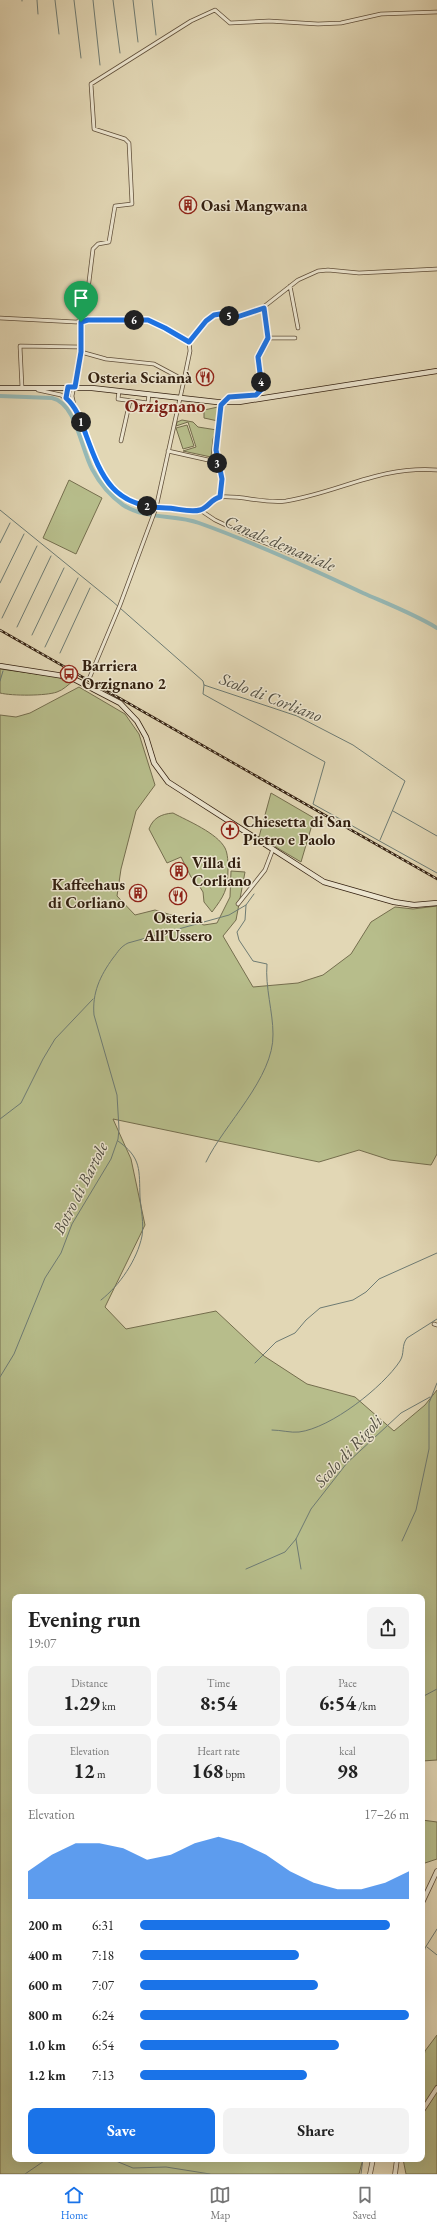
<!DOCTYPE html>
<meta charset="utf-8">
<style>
body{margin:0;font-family:"EB Garamond",serif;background:#f2f2f2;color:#222;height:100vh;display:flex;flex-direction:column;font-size:15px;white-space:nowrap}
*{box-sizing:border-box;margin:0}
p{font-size:13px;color:#767676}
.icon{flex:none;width:22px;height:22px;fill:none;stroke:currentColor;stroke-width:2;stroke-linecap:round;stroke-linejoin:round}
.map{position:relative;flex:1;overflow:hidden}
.drawer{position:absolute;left:12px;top:1594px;width:413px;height:568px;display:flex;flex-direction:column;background:#fff;border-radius:8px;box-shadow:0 4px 16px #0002}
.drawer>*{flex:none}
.pin{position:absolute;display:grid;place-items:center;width:34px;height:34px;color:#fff;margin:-41px -17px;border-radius:50% 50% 50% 0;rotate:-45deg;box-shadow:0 0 4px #0007}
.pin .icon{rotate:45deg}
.km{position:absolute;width:20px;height:20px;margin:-10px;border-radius:50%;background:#222;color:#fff;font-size:11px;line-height:20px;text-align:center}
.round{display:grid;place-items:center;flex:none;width:42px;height:42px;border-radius:8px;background:#f2f2f2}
.head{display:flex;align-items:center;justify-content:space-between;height:68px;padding:0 16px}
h1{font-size:22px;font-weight:700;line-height:30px}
.figures{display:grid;grid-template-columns:repeat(3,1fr);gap:6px;height:68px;padding:4px 16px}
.figures div{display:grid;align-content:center;border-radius:8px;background:#f2f2f2;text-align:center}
.figures b{font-size:20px;font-weight:700}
.figures small{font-size:11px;font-weight:400}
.figures p{font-size:11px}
.chart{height:112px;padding:8px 16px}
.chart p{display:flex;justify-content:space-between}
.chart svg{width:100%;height:72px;margin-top:4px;fill:#1a73e8;opacity:.7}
.action{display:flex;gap:8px;margin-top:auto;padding:8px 16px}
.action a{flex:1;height:46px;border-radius:8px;background:#1a73e8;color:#fff;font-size:16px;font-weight:700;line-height:46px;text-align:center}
.action a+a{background:#f2f2f2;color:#222}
ul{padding:0 16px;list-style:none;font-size:13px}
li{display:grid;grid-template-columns:64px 48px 1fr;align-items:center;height:30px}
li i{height:10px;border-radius:5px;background:#1a73e8}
.tabs{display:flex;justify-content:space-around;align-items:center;height:56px;border-top:1px solid #e0e0e0;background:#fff;font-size:11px;color:#767676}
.tabs a{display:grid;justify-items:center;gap:2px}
.tabs .active{color:#1a73e8}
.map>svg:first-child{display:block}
</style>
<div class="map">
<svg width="437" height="2174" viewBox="0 0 437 2174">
<rect width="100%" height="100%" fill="#e2d7b5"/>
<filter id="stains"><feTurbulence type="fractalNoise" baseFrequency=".005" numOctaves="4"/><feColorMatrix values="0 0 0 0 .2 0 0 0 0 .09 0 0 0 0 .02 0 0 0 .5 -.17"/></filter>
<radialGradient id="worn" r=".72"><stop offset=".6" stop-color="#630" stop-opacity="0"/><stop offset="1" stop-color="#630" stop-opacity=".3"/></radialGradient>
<path fill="#b7bd8b" stroke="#756e4e" d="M218 407V421L204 418V410Z
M182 420 193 422 198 427 217 430 213 439 211 457 183 451 196 447 188 422 176 426 177 422Z
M187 425 194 446 183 449 176 428Z
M69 480 102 498 76 554 43 538Z
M0 669 53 676 73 681C68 685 63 690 57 692 46 696 12 696 0 693Z
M79 687 125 714 139 734 155 785 136 811 121 869 117 896 135 915 155 910 204 925 217 923 230 897 231 871 245 872 236 920 223 936 253 987 298 983 323 975 351 954 371 922 395 907 413 909 437 906V1154L431 1165 390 1160 359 1150 319 1162 113 1119 131 1159 145 1225 105 1307 126 1329 216 1311 264 1356 307 1384 355 1397 394 1431 425 1405 437 1390V1760L422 1761V1597H15V2159H363L359 2174H0V715L16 717 30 713Z
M271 793 314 818 301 862 259 837Z
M173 813C188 821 217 833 225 848 228 854 228 863 228 869 228 890 224 896 212 912L204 902 203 892 198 884 191 877 181 857 167 863 149 829C153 818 161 814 173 813Z
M422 1820 437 1822V1859L422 1864Z
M437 2035V2174H406L403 2159H422V2066L425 2051Z"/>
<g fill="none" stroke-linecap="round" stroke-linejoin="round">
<path stroke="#6e7b73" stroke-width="1" d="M22 0V1
M37 0 38 14
M55 0 59 34
M74 0 81 58
M93 0 100 65
M113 0 120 53
M133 0 138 42
M152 0 156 35
M0 510 112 601 203 681 204 685 297 716 353 745 405 781 380 840
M0 543 10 523
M0 583 24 534
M2 618 37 546
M17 627 51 556
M32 635 64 568
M45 647 78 578
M60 653 90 588
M0 681 3 671
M204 685 203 694 325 762 313 804 437 873
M393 811 437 836
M0 1119 21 1103 43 1059 55 1039 93 999
M206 1162C224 1124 274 1078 273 1034 273 1012 265 987 267 964L253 961 239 940 237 932 245 920 246 905 254 894
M101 1300C120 1285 137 1260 142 1236 144 1223 141 1210 140 1197 139 1170 142 1158 118 1141
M255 1363 276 1342 295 1333 306 1320 320 1308 353 1300 366 1292 379 1279 437 1253
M0 1377 14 1354 45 1278 61 1253 72 1224 111 1159 118 1139 119 1129 117 1095 94 1015C92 993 100 976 113 958 118 952 120 947 128 943L229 915 246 905
M272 1430C281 1430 291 1433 299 1432 331 1428 383 1387 400 1361 405 1353 401 1346 407 1338L437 1319
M296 1539 301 1569
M402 1541 416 1510 429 1449V1403L437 1383
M246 1569 285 1552 296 1539 311 1509 347 1463 401 1413 430 1397
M422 1697 437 1689
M422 1860 424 1861
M427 1947 437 1955
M422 1963 425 1948 437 1929
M111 2159 133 2168 166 2167 210 2174
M25 2174 47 2159
M361 2174 363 2159"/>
<path stroke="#96b8b5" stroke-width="4" d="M0 396 52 398C76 403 81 449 92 469 100 484 109 495 123 505 146 520 175 514 199 523 255 543 310 568 363 593 388 604 414 614 437 628"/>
<defs>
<path id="minor" d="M437 12 381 14 341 23 318 24 269 21 230 23 215 10 191 21 91 84 94 129 125 139 129 143 132 204 115 206 109 242 98 244 93 249 85 314 81 322V352L72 396 74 405C98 463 96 504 170 508 179 508 188 511 197 511 207 511 210 498 220 497 242 495 264 504 286 501 341 492 378 466 437 470
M290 286 298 328
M0 318 76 322 88 320H148L189 342 211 317 220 314 237 317 261 309 298 280 318 271 328 270 359 273 437 269
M268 338H295
M81 352 106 359 154 364 184 380 156 508 120 605 89 679
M184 380 190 351 189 342
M22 388 20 346 80 347
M38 390 61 395 74 405
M119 391 118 399 148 403 149 394
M66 398 68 387
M121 441 130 401
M168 451 217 462
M220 497 222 479 216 450 221 405 229 397 255 395 260 392 262 384 258 357 268 338 264 308
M200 510 215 520 253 538 315 563
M238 904 265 870 273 849
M434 1324 437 1325"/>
<path id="tertiary" d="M422 1903 437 1871
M422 2111 437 2088
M370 2174 373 2159
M395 2174 397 2159"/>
<path id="secondary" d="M0 388H92L217 402H239L437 371
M0 666 70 677 120 703 137 721 146 737 154 763 168 782 324 882 394 902 414 905 437 903"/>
</defs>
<use href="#minor" stroke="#5f4e39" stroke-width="4.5"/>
<use href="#tertiary" stroke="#5f4e39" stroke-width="5.5"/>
<use href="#secondary" stroke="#332010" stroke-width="6"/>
<use href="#minor" stroke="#ece5cf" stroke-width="3"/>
<use href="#tertiary" stroke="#ece5cf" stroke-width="4"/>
<use href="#secondary" stroke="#ece5cf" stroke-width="4.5"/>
<defs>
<path id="rail" d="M0 630 437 879"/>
</defs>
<use href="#rail" stroke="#332010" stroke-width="2.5"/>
<use href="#rail" stroke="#ece5cf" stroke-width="1" stroke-dasharray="3" stroke-linecap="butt"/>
</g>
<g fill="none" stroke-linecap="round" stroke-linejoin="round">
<defs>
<path id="route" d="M264 308 268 338 258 357 262 389 256 395 229 397 221 405 216 450 222 479 220 497C211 499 208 508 200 510 190 513 176 508 166 508 114 507 102 479 86 435 81 421 77 408 66 398L68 387H75L81 352V322L88 320H148L165 328 189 342 206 321 214 315 220 314 237 317Z"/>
</defs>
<use href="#route" stroke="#fff" stroke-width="8"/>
<use href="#route" stroke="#1a73e8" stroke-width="5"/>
</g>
<defs>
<symbol id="building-ring" viewBox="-11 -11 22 22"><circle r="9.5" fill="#ece5cf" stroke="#8f2418" stroke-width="1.5"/><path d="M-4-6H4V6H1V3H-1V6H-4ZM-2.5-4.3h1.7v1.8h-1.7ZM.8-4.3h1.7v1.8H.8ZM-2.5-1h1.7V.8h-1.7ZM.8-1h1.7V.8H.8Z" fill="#8f2418"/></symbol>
<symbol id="restaurant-ring" viewBox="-11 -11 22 22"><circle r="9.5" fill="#ece5cf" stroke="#8f2418" stroke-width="1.5"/><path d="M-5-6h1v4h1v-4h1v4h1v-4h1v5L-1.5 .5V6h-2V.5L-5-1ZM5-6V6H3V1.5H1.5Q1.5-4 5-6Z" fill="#8f2418"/></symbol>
<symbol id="bus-ring" viewBox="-11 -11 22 22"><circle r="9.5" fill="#ece5cf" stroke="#8f2418" stroke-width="1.5"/><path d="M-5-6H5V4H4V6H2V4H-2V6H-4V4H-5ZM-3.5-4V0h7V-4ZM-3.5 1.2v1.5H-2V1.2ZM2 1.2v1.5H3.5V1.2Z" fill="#8f2418"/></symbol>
<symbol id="church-ring" viewBox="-11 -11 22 22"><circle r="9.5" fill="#ece5cf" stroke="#8f2418" stroke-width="1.5"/><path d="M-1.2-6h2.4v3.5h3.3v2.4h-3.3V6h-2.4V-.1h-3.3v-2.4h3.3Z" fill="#8f2418"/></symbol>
</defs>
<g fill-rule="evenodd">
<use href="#building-ring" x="178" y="195" width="20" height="20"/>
<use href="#restaurant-ring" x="195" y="367" width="20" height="20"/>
<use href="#bus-ring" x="59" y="664" width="20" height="20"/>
<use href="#church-ring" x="220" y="820" width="20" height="20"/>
<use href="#building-ring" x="169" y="861" width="20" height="20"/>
<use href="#building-ring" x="128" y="883" width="20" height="20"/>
<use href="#restaurant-ring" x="168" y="886" width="20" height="20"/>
</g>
<g text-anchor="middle" stroke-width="3" stroke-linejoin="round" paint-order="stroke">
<g font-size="16" font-weight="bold" fill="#332010" stroke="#ece5cf" text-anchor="start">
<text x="201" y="211">Oasi Mangwana</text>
<text x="192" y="383" text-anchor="end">Osteria Sciannà</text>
<text x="82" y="671">Barriera<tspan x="82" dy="18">Orzignano 2</tspan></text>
<text x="243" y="827">Chiesetta di San<tspan x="243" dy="18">Pietro e Paolo</tspan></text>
<text x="192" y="868">Villa di<tspan x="192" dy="18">Corliano</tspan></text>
<text x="125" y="890" text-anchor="end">Kaffeehaus<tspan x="125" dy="18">di Corliano</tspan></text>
<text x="178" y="923" text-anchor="middle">Osteria<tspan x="178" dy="18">All’Ussero</tspan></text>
</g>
<g font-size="17" font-style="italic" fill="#514e42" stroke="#ece5cf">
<text transform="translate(280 543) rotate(23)" y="6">Canale demaniale</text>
<text transform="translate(271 697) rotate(21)" y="6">Scolo di Corliano</text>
<text transform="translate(80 1188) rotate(-63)" y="6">Botro di Bartole</text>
<text transform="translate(348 1451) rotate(-47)" y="6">Scolo di Rigoli</text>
</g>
<g font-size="18" font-weight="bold" fill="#7a1f14" stroke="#ece5cf">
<text x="165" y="412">Orzignano</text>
</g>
</g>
<rect width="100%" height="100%" filter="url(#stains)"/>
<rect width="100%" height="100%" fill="url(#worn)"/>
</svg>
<div class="pin" style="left:81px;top:322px;background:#1e9e55"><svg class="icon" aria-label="arrive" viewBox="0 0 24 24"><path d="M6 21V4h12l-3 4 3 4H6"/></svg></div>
<b class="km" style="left:81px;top:422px">1</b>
<b class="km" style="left:147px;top:506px">2</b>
<b class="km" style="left:217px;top:463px">3</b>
<b class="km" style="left:261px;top:382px">4</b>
<b class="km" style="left:229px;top:316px">5</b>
<b class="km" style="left:134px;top:320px">6</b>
<section class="drawer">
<div class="head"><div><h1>Evening run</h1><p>19:07</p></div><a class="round"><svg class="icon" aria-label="share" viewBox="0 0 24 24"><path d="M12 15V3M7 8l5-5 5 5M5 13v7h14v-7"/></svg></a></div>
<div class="figures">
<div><p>Distance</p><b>1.29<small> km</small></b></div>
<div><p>Time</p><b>8:54</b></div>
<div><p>Pace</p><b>6:54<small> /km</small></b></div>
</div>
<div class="figures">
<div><p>Elevation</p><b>12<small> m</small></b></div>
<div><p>Heart rate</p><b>168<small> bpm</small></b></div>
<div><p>kcal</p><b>98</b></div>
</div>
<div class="chart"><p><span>Elevation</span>17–26 m</p>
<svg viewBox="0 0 160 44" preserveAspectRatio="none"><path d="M0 44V27L10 17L20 10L30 10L40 13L50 20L60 17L70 10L80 6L90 10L100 17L110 27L120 34L130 38L140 38L150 34L160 27V44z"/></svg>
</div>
<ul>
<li><b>200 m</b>6:31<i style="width:93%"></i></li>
<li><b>400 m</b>7:18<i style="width:59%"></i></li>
<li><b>600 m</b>7:07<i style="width:66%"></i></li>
<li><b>800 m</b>6:24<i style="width:100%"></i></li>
<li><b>1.0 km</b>6:54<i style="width:74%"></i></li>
<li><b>1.2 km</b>7:13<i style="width:62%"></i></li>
</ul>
<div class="action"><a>Save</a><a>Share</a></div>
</section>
</div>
<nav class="tabs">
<a class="active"><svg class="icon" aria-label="home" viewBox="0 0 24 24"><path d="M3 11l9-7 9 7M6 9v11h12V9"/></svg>Home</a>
<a><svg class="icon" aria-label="map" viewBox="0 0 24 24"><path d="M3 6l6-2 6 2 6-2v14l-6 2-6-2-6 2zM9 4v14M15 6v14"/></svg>Map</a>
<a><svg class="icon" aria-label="saved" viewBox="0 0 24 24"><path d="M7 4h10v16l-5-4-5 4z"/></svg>Saved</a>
</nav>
